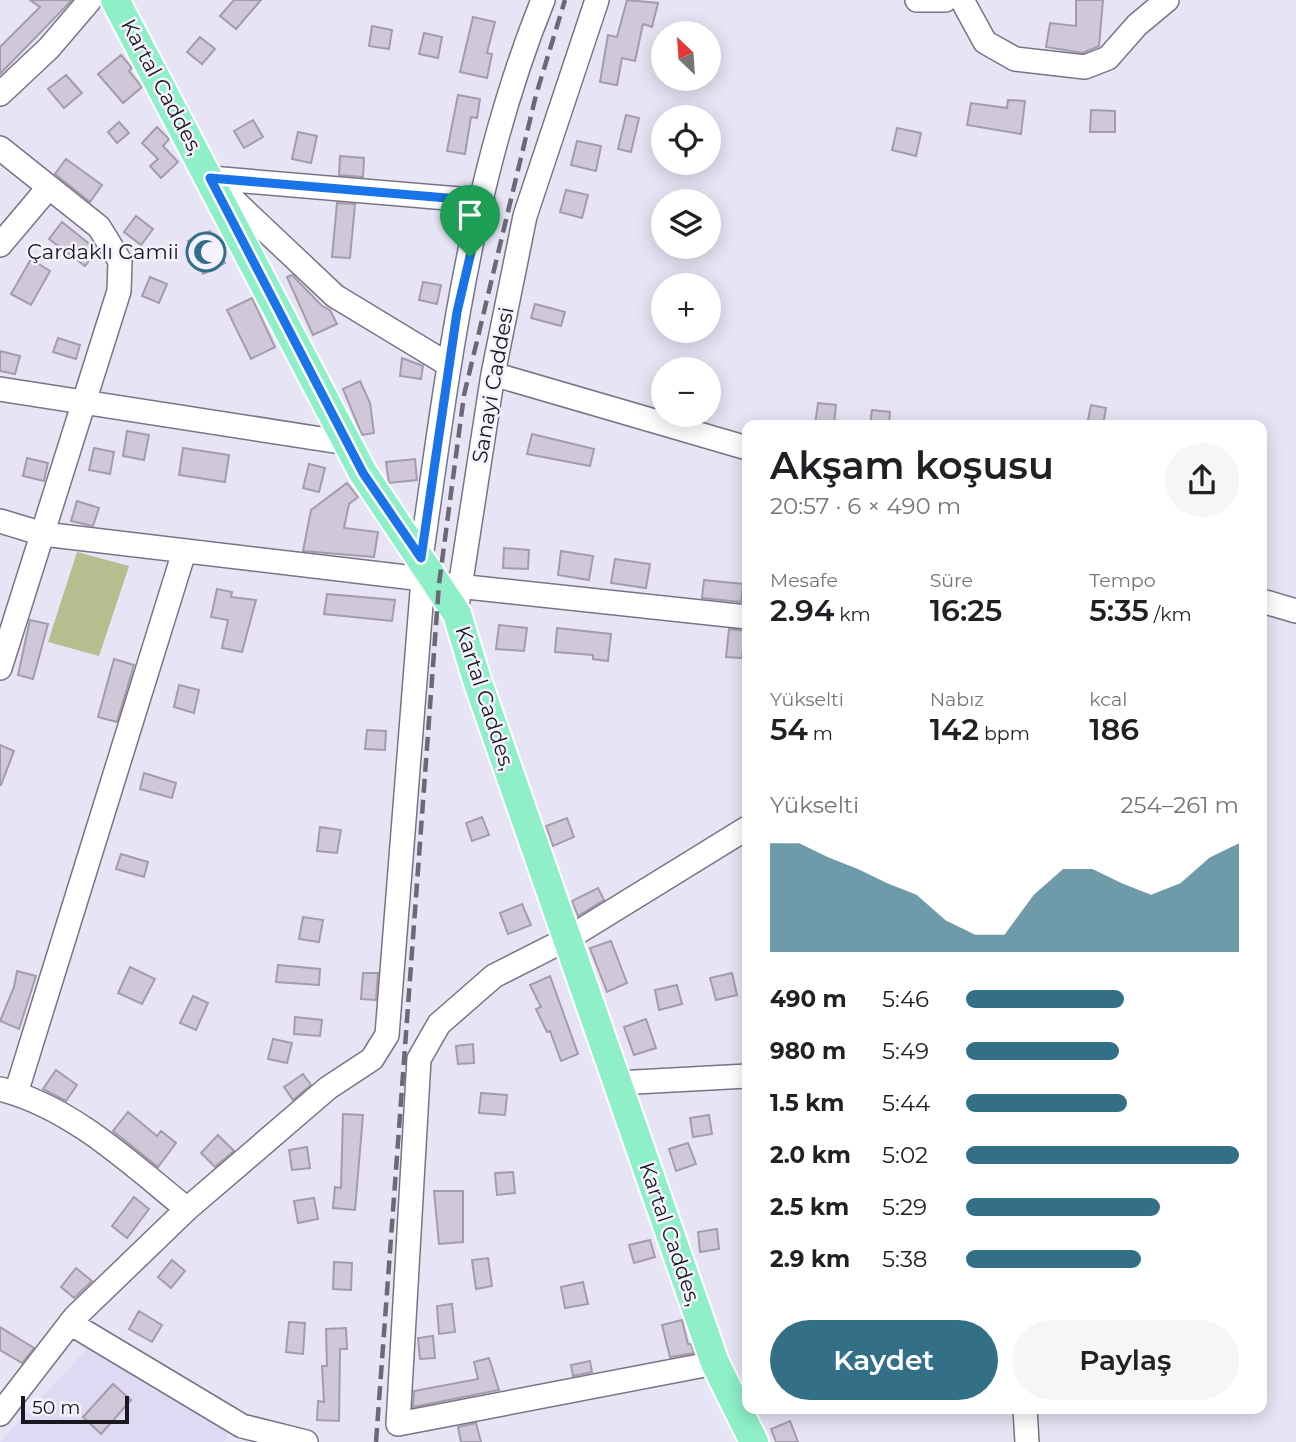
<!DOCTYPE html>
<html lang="tr">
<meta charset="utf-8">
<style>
body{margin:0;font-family:Montserrat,sans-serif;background:#f6f6f6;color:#202124;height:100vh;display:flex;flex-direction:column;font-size:26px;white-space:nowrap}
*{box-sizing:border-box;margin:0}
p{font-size:23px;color:#757577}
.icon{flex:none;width:38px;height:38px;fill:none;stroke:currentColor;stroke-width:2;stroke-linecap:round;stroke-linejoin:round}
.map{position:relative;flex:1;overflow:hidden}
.side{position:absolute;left:742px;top:420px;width:525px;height:994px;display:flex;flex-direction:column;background:#fff;border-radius:14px;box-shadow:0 4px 18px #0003}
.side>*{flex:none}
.needle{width:46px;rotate:335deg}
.tools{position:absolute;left:651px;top:21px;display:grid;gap:14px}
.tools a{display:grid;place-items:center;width:70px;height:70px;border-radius:50%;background:#fff;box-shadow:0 4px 18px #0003;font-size:35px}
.scale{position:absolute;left:21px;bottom:18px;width:108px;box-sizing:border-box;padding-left:7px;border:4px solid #19181e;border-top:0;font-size:19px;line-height:24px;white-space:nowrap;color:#19181e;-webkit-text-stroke:5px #f4f2fd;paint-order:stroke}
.pin{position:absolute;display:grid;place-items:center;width:60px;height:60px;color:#fff;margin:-72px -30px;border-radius:50% 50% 50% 0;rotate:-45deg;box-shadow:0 0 7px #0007}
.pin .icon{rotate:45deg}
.round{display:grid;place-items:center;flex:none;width:74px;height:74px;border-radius:37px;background:#f6f6f6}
.overview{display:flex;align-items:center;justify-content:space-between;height:119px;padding:0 28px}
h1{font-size:38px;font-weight:600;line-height:52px}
.metrics{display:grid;grid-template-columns:repeat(3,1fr);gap:10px;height:119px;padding:7px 28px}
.metrics div{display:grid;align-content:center}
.metrics b{font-size:30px;font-weight:600}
.metrics small{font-size:19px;font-weight:400}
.metrics p{font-size:19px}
.chart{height:196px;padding:14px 28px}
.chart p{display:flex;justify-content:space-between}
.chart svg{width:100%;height:126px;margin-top:7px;fill:#337087;opacity:.7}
.action{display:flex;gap:14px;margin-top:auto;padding:14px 28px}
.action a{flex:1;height:80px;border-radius:42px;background:#337087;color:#fff;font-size:28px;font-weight:600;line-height:80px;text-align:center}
.action a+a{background:#f6f6f6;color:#202124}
ul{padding:0 28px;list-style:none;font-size:23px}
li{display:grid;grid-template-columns:112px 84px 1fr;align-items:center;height:52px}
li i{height:18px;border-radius:9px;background:#337087}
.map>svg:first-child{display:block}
</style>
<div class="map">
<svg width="1296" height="1442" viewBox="0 0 1296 1442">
<rect width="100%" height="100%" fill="#e7e4f6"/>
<path fill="#dedaf4" d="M89 1347 234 1423 224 1442H0Z"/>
<path fill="#b4be8e" d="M77 552 129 566 99 656 48 642Z"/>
<path fill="#d0c8d9" stroke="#a49cac" stroke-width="2" d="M30 0H72L0 74V47L40 7Z
M234 0H261L236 29 220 16Z
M627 0 658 3 652 27 643 24 635 61 622 58 617 85 600 82 608 35 617 37Z
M1076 0H1103L1099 46 1083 53 1046 47 1050 23 1076 26Z
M473 17 495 22 487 53 492 54 487 78 460 72Z
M372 26 392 30 389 49 369 46Z
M424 33 442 37 438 58 419 54Z
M200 37 215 49 202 64 187 52Z
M121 55 132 68 129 71 142 87 123 103 98 74Z
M66 75 82 93 64 108 48 89Z
M458 95 480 99 477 118 471 117 465 154 447 151Z
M1008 100 1025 101 1021 134 967 125 971 103 1007 108Z
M1091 110 1115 111V132H1090Z
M626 115 639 118 631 152 618 149Z
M253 120 263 137 244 148 234 131Z
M119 122 129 133 117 143 108 132Z
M157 127 169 139 163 146 178 162 161 178 150 166 158 159 142 143Z
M897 128 921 133 916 156 892 150Z
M298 132 317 136 311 163 292 159Z
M577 141 601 146 596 171 571 165Z
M340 156 364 158 363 177 339 175Z
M66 159 102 185 90 202 55 174Z
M566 190 588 195 582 218 560 212Z
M337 203 355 204 350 258 332 257Z
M136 216 153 229 141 245 124 232Z
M62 222 97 250 85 266 49 239Z
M210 231 225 263 203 274 188 241Z
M31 259 50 271 31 305 11 294Z
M292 275 322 306 330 310 337 324 313 335 287 277Z
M150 277 167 284 159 303 142 296Z
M423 282 441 285 437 304 419 300Z
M252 298 275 347 251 359 227 310Z
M535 304 565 312 561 326 531 318Z
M58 338 80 345 76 359 53 352Z
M0 351 20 356 15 374 0 371Z
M402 358 423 366 421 379 400 376Z
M360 381 370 403 374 433 362 435 343 389Z
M818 403 836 405 834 425H815Z
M1091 405 1106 408 1103 425H1087Z
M872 410 890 412 889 425H870Z
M127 431 149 435 144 460 123 456Z
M532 434 594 449 590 466 527 454Z
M94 448 114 452 110 474 89 470Z
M183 448 229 455 225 482 179 475Z
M27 458 48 463 44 481 23 476Z
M415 459 417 480 389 483 386 462Z
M309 464 325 468 319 492 303 488Z
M347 483 358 497 349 504 344 528 378 532 374 557 303 551 311 510Z
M77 501 99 508 93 526 71 521Z
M504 548 529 550 528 569 503 568Z
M561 551 593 556 589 580 558 575Z
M615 559 650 564 646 588 611 583Z
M704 580 743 584 741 602 702 598Z
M217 589 232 592 231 597 256 600 242 652 222 648 228 620 211 617Z
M327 594 395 600 392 621 324 614Z
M30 620 48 624 33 679 18 675Z
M499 625 527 628 524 651 496 649Z
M557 628 611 634 608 661 593 659V655L555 652Z
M729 629 745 631 742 658 726 657Z
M114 659 134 665 117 722 98 717Z
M179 685 199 690 194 713 174 707Z
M367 730 386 731 385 750 365 749Z
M0 745 14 751 1 785H0Z
M144 773 176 783 172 798 140 789Z
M482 817 489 835 472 841 466 823Z
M567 818 574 837 553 846 546 826Z
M320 827 341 830 337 853 317 851Z
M121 854 148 862 144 877 116 869Z
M598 888 604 900 578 916 572 901Z
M522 904 531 925 508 934 500 913Z
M303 917 323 920 319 942 299 939Z
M611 941 627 983 607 992 590 948Z
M278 965 320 969 319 985 276 982Z
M130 967 155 979 142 1004 118 993Z
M17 971 36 976 19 1029 0 1021 14 987Z
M363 973H378L376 1000 361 999Z
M732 973 737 995 716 1000 710 978Z
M550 976 578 1054 561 1061 550 1031 547 1032 536 1009 541 1007 530 985Z
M677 985 682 1004 659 1010 655 990Z
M193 996 208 1003 196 1030 180 1023Z
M295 1017 322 1020 320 1036 294 1034Z
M646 1019 656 1048 634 1055 624 1027Z
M273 1039 292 1043 287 1063 268 1059Z
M473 1044 474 1063 458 1064 456 1046Z
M56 1070 77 1085 66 1101 43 1089Z
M303 1074 311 1085 293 1100 284 1087Z
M481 1093 507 1095 505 1115 479 1113Z
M128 1112 157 1136 161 1131 176 1143 158 1167 113 1131Z
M343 1114 363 1115 355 1210 333 1208 335 1187 341 1188Z
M709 1115 712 1134 693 1137 690 1118Z
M218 1135 234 1151 215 1167 201 1153Z
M688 1143 696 1164 676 1171 669 1149Z
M307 1147 310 1168 292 1170 289 1150Z
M513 1172 515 1193 497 1195 495 1173Z
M434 1191H463V1242L439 1244Z
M134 1197 149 1209 127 1238 112 1226Z
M314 1198 318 1219 298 1223 294 1201Z
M717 1229 719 1249 700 1252 698 1232Z
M650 1240 655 1257 634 1263 629 1245Z
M488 1258 492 1286 476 1289 472 1260Z
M172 1260 185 1271 171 1288 158 1277Z
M334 1262 352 1263 351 1290 333 1289Z
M76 1268 92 1281 74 1298 61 1287Z
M583 1282 588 1304 565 1308 561 1287Z
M452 1304 455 1332 439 1334 437 1306Z
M139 1311 162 1325 152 1342 129 1329Z
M682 1320 688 1344H691L694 1353 670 1357 662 1325Z
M289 1322 305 1323 303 1354 286 1352Z
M0 1327 34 1348 22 1363 0 1350Z
M346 1328 347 1349H340L339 1421 317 1420 318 1401 324 1402 322 1366H327L326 1329Z
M433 1336 435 1358 420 1359 418 1338Z
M489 1358 499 1390 413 1407 414 1391 478 1379 474 1362Z
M590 1361 592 1372 573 1376 571 1365Z
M113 1384 131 1400 101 1434 83 1417Z
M790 1421 798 1442H776L771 1429Z
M476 1423 481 1442H461L458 1427Z"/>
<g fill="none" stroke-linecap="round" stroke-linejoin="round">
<defs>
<path id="minor" d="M917 0H945
M962 0 985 42 1015 59 1085 67 1108 58 1137 25 1167 0
M0 94 49 48 90 0
M0 148 99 227 120 261 119 291 0 668
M0 245 49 187
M449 365 335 296 210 178 483 201
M493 374 747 448
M0 389 347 443
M0 521 43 534 423 579 439 584 747 617
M421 558C448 370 471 177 543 0
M458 600 493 374 525 216 597 0
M1262 601 1296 611
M617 1083 747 1076
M0 1089C72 1107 131 1164 187 1209
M16 1093 184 552
M70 1323 242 1426 306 1442
M715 1363 398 1424 419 1059 439 1024 494 976 567 939 747 828
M1025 1409 1027 1442
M0 1414 75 1317 187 1209 328 1088 372 1059 387 1035 423 579"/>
<path id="major" d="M115 0 363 473 457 614 477 680 715 1363 754 1442"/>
</defs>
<use href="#minor" stroke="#777585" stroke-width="26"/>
<use href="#major" stroke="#fff" stroke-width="32"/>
<use href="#minor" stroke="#fff" stroke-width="23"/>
<use href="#major" stroke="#8eefc8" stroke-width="28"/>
<path stroke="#6b6974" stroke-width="4.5" stroke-dasharray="14 7" stroke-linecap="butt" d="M376 1442 439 584 464 395 536 95 565 0"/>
</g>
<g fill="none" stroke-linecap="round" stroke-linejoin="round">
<defs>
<path id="route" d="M210 178 483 201 457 312 421 558 363 473Z"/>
</defs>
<use href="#route" stroke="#fff" stroke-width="14"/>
<use href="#route" stroke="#1a73e8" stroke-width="9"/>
</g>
<defs>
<symbol id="mosque-ring" viewBox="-11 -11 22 22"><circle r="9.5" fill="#f4f2fd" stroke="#337087" stroke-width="1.5"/><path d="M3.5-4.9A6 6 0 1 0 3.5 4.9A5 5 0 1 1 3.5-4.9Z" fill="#337087"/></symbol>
</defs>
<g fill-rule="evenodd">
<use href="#mosque-ring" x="184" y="230" width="44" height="44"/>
</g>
<g text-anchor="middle" stroke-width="5" stroke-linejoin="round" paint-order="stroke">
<g font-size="21" fill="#19181e" stroke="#f4f2fd">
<text transform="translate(162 87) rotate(62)" y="7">Kartal Caddes,</text>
<text transform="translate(493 385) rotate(-80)" y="7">Sanayi Caddesi</text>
<text transform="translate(485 698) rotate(72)" y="7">Kartal Caddes,</text>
<text transform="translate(670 1234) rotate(71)" y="7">Kartal Caddes,</text>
</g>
<g font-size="21" fill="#19181e" stroke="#f4f2fd" text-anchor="end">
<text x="179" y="259">Çardaklı Camii</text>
</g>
</g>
</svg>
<div class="tools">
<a><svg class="needle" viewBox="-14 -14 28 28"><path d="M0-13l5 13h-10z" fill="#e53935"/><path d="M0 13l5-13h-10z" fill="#757577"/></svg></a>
<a><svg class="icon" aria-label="locate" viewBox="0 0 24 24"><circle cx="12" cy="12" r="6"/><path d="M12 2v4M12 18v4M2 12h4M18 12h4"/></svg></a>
<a><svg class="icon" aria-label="layers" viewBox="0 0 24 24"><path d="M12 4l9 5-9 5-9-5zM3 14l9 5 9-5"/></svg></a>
<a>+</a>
<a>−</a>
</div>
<div class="scale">50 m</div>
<div class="pin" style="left:470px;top:257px;background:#1e9e55"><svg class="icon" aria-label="arrive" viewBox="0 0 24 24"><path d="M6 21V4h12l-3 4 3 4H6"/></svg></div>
<section class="side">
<div class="overview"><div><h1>Akşam koşusu</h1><p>20:57 · 6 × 490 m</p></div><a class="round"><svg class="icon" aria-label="share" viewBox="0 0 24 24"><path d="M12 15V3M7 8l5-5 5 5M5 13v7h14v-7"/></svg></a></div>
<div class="metrics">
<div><p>Mesafe</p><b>2.94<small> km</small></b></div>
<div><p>Süre</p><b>16:25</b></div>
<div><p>Tempo</p><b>5:35<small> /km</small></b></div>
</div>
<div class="metrics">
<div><p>Yükselti</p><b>54<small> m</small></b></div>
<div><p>Nabız</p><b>142<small> bpm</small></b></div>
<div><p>kcal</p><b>186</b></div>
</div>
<div class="chart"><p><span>Yükselti</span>254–261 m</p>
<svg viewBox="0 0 160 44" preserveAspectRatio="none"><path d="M0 44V6L10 6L20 11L30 15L40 20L50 24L60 33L70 38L80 38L90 24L100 15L110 15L120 20L130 24L140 20L150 11L160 6V44z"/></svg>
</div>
<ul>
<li><b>490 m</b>5:46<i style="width:58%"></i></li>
<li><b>980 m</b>5:49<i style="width:56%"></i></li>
<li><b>1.5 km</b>5:44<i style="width:59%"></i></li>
<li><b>2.0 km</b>5:02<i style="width:100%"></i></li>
<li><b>2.5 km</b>5:29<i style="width:71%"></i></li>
<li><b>2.9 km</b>5:38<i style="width:64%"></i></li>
</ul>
<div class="action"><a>Kaydet</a><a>Paylaş</a></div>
</section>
</div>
